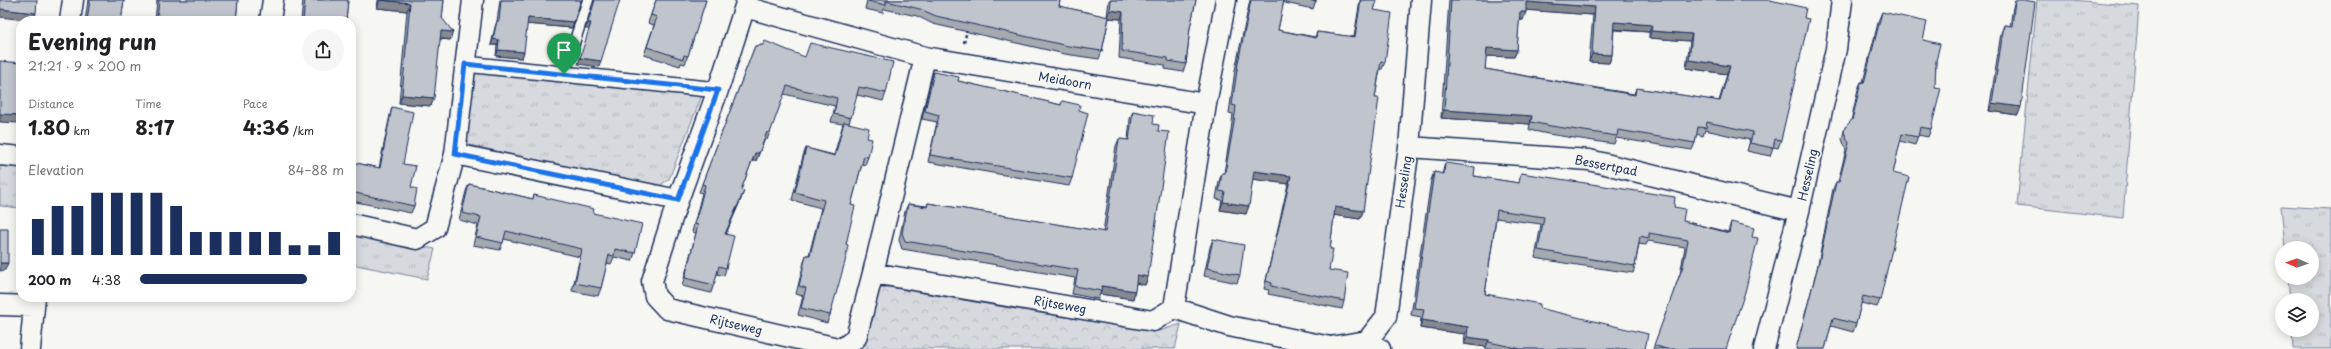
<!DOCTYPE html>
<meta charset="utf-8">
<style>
body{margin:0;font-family:"Playpen Sans",sans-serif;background:#f6f6f6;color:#202124;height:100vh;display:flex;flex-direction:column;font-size:15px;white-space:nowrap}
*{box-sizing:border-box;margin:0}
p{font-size:13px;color:#757577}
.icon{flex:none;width:22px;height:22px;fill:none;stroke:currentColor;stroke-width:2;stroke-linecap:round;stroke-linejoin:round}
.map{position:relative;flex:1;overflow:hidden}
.sheet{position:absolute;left:16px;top:16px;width:340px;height:286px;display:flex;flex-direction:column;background:#fff;border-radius:16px;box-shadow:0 2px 10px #0003}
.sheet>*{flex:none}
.needle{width:26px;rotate:272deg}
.fabs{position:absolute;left:2275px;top:241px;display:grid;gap:8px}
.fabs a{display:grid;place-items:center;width:44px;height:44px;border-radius:50%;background:#fff;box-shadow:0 2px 10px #0003;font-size:20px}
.pin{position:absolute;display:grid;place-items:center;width:34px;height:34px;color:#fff;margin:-41px -17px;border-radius:50% 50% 50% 0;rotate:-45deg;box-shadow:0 0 4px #0007}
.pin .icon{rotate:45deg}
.round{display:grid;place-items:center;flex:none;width:42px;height:42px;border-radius:21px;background:#f6f6f6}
.overview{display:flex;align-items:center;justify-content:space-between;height:68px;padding:0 12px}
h1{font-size:22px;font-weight:700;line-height:30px}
.metrics{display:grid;grid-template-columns:repeat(3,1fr);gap:6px;height:68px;padding:4px 12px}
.metrics div{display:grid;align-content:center}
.metrics b{font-size:20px;font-weight:700}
.metrics small{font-size:11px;font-weight:400}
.metrics p{font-size:11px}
.chart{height:112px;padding:8px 12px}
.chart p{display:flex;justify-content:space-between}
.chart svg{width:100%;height:72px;margin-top:4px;stroke:#1b2f5e;stroke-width:6}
ul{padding:0 12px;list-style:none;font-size:13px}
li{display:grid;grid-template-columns:64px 48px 1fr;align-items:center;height:30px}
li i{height:10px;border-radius:5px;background:#1b2f5e}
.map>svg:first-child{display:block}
</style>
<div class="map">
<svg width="2331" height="349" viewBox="0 0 2331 349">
<defs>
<pattern id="grass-tufts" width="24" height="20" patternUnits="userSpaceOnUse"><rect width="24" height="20" fill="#d6d9dd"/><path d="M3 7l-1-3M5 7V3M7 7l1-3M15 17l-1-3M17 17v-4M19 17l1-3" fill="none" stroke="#b7bbc0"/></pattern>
<pattern id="park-crowns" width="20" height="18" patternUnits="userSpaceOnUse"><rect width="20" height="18" fill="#d6d9dd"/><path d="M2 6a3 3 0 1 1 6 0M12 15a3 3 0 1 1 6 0" fill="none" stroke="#b7bbc0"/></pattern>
</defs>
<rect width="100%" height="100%" fill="#f6f6f2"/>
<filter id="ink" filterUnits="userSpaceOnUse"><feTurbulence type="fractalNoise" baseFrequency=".025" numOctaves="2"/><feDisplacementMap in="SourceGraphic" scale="8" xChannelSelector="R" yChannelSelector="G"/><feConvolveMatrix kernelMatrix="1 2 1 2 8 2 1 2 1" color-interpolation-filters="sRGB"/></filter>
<g filter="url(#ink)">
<path fill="url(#grass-tufts)" stroke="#78849e" d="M2037 0H2072L2139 6 2123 218 2017 206Z
M470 70 702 95 669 179 658 187 465 144Z
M0 160 21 162V208L0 206Z
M2281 206 2331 209V349H2293L2292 330H2312V300H2290L2288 278H2312V248H2285Z
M351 233 435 249 427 279 351 264Z"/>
<path fill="url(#park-crowns)" stroke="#78849e" d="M888 287 1045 314 1159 331 1181 324 1175 349H856L871 289Z"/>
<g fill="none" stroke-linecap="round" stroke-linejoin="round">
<defs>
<path id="service" d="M564 74 588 0"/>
<path id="pedestrian" d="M465 64 718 90"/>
<path id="minor" d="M745 7 925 57 1206 104
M70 21 73 0
M270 21 273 0
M1409 147 1589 160 1799 211
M455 154 473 0
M0 155 21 157
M678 200 718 90 747 0
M351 224 417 239 435 228 455 154 678 200 652 281 655 296 667 309 842 349 856 338 873 273 1153 321 1174 308 1229 326 1330 347 1367 341
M873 273 925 57
M0 305 34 306
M1174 308 1206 104 1226 0
M30 349 35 297
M1380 349 1367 341 1386 317 1409 147 1421 0
M1764 349 1799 211 1836 49 1842 0"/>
</defs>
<use href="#service" stroke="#1b2f5e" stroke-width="13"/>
<use href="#pedestrian" stroke="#1b2f5e" stroke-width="18"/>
<use href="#minor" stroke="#1b2f5e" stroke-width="23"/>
<path stroke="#1b2f5e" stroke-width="2.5" stroke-dasharray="3 3" stroke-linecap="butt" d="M964 43 967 30"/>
<use href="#service" stroke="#f6f6f2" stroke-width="10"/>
<use href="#pedestrian" stroke="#f6f6f2" stroke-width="15"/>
<use href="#minor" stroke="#f6f6f2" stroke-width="20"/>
</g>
<path fill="#a5a9b0" stroke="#1b2f5e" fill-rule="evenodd" d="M88 0H124L121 21H85Z
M157 0H238L236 21H155Z
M303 0H348L346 21H301Z
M378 0H444L442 18 450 40 440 39 431 106 399 103 407 11 377 8Z
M500 0H581L572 28 527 24 522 58 496 56 497 45H491L495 27 497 21Z
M656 0H706L685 64 681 63 680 66 644 55 654 25 648 23Z
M867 0H1060L1059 6 1107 17 1109 0H1196L1190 28 1186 64 1183 72 1165 69V65L1119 58 1121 19 1109 18 1102 51 1099 59 1065 54 933 24 917 16 884 9 883 13 865 9Z
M1250 0H1284L1278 30 1315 37 1317 32 1354 37 1360 0H1377L1374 10 1385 62 1382 69H1380L1375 98 1363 211 1360 219 1334 215 1330 249 1329 270 1344 301 1342 309 1268 294 1269 290 1264 289 1288 184 1253 179 1246 214 1220 210 1222 200 1216 199 1219 181 1222 173H1224L1231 130 1233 114 1229 113 1235 70Z
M1286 0H1316L1313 9 1285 3Z
M1449 0H1770L1804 18 1781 140 1778 148 1773 147 1770 156 1747 151 1750 140 1705 130 1703 136 1696 134 1695 143 1692 150 1616 138 1614 144 1548 134 1529 130 1530 124 1441 118ZM1526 10 1593 15 1589 62 1609 63 1612 55 1614 30 1649 32V38L1690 41 1686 68 1727 74 1719 101 1636 88 1634 94 1485 69 1486 56 1514 57 1517 50 1519 20H1523Z
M2015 0 2018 115 1989 111 2001 33 2004 25 2010 26 2013 7Z
M1882 12 1923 40 1936 61 1931 129 1928 137 1918 135 1915 145 1900 141 1893 173 1880 300 1877 307 1861 303 1856 324 1853 332 1831 326 1825 349H1796L1817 269 1833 189 1836 182H1838L1846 150 1842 139 1845 127 1851 121 1858 89 1861 82H1863L1879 19Z
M763 45 886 93 883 101 857 95 849 123 867 138 868 157 865 165 862 164 851 205 846 244 830 315 827 323 798 315 803 296 796 294 804 262 806 255H809L821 208 792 200 803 156 806 148 834 155 843 124 831 122 835 106 784 94 767 140 765 139 756 161H752L741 190V199L726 234V268L724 276 717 274 711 293 682 286 696 233 692 232 702 193 699 192 755 46Z
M934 72 958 81 1061 105 1062 101 1079 110 1072 178 1069 186 928 162 937 122 922 119 931 79Z
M392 107 403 164 411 187 414 206 411 213 351 201V162L379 168 390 115Z
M1133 111 1153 124 1158 131 1148 277 1145 285 1136 283 1133 299 1100 294 1098 299 1072 294 1075 278 902 249 899 240 905 211 908 204 927 206 928 203 1103 232 1116 146 1119 139 1128 140 1130 119Z
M1445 163 1474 176 1518 183 1521 173 1674 207 1683 221 1728 232 1731 222 1726 349H1653L1680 274 1685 247 1648 241 1646 245 1639 244 1635 266 1633 273 1564 263 1535 258 1541 224 1496 218 1485 294 1539 308 1645 349H1486V347L1464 344 1465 334 1420 328 1421 317 1411 315 1431 180 1434 172 1442 174Z
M469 184 533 199 534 195 593 213 635 253 632 261 614 257 611 264 607 263 601 288 598 296 572 291 580 257 504 239 500 250 473 245 478 225 459 220 466 191Z
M1213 239 1240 275 1237 283 1204 276 1210 247Z"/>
<path fill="#868990" stroke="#1b2f5e" d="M380 0 410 3 407 11 377 8Z
M1526 2 1595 7 1593 15 1524 10Z
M0 9 36 13 33 21 0 17Z
M1110 10 1123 12 1121 19 1107 18Z
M1520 12H1526L1523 20H1517Z
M528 18 574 22 572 28 525 24Z
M1614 22 1652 25 1649 32 1612 29Z
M588 23H591L589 29H585Z
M441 31 453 32 450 40 438 38Z
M1651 31 1692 34 1690 41 1649 38Z
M493 39 499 40 497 45H491Z
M1487 48 1517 50 1514 57 1485 56Z
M498 50 524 52 522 58 496 56Z
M1592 54 1612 55 1609 63 1589 62Z
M580 58 601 61 599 67 578 64Z
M1689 60 1730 66 1727 74 1686 68Z
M402 95 434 98 431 106 399 103Z
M1992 103 2021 107 2018 115 1989 111Z
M1444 110 1532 116 1530 124 1441 118Z
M0 114 21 115V117L19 123 0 122Z
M767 132 756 161H752L755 153Z
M1254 171 1291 176 1288 184 1251 179Z
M744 191 741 199 722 242 725 234Z
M1223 202 1249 206 1246 214 1220 210Z
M1335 207 1363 211 1360 219 1332 215Z
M0 263H8L5 270 0 271Z
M1137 275 1148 277 1145 285 1135 283Z
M1102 286 1135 291 1133 299 1100 294Z
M1422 320 1468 327 1465 334 1420 328Z
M1467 337 1489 340 1486 347 1464 344Z"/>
<path fill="#c0c4cd" stroke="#1b2f5e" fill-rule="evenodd" d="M0 0H37L36 13 0 9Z
M90 0H124L121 21H87Z
M159 0H238L236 21H157Z
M305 0H348L346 21H303Z
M380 0H444L442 18 453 32 441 31 434 98 402 95 410 3Z
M501 0H581L574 22 528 18 524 52 498 50 499 40 493 39 497 21H499Z
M595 0H620L601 61 580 58 591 23H588Z
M656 0H706L688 56 684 55 683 59 647 47 657 17 651 15Z
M868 0H1060L1059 6 1109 17 1102 51 1068 46 936 16 920 9 886 1V5L868 1Z
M1111 0H1196L1190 28 1186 64 1168 61V58L1122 51 1123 12 1110 10Z
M1251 0H1284L1278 30 1316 38 1317 32 1355 37 1361 0H1377L1374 10 1392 13 1385 62 1381 61 1378 79 1375 98H1379L1363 211 1335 207 1330 249H1333L1329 270 1348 273 1344 301 1271 286 1272 283 1266 281 1291 176 1254 171 1249 206 1223 202 1225 192 1219 191 1222 173H1225L1234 123 1236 106 1232 105 1238 63Z
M1309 0H1316V2Z
M1451 0H1770L1806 8 1804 18 1809 19 1781 140 1775 139 1773 148 1750 143 1753 132 1707 122 1706 128 1698 127 1695 143 1618 130 1617 136 1551 126 1531 122 1532 116 1444 110ZM1526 2 1595 7 1592 54 1612 55 1614 22 1652 25 1651 31 1692 34 1689 60 1730 66 1720 101 1636 88 1635 95 1485 69 1487 48 1517 50 1520 12H1526Z
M2015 0H2024L2035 2 2021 107 1992 103 2004 25 2012 26Z
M1882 12 1927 22 1923 40 1940 44 1936 61 1935 87 1941 88 1931 129 1920 127 1918 137 1902 134 1893 173 1909 177 1880 300 1863 296 1856 324 1833 318 1825 349H1796L1819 262 1836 182H1839L1849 143 1844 132 1845 127 1852 120 1861 82 1864 83Z
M765 41 805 57 810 43 893 62 886 93 859 87 851 118 834 114 837 98 787 86 770 133 767 132 759 153H755L741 190 744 191 725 234 734 236 726 268 719 266 714 285 685 278 698 225 695 224 705 185 702 184 755 46 763 45Z
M0 61 21 63V115L0 114Z
M934 72 959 77 958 81 1011 93 1061 105 1062 101 1080 105 1079 110 1088 113 1072 178 930 155 939 115 925 111Z
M392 107 413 112 403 164 416 166 411 187 417 189 414 206 351 192V162L380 168Z
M1133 111 1154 115 1153 124 1159 125 1158 131 1169 132 1148 277 1137 275 1135 291 1102 286 1101 291 1075 286 1078 270 905 241 902 233 908 204 927 207 928 203 1105 232 1119 139 1129 140Z
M844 122 869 128 867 138 872 139 868 157 864 156 851 205 855 206 846 244 848 245 845 262 830 315 801 308 806 288 799 286 806 255H810L824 200 795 192 806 148 835 156Z
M1445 163 1475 167 1474 176 1519 183 1521 173 1675 197 1674 207 1685 209 1683 221 1729 233 1731 222 1754 228 1752 237 1758 238 1745 292 1726 349H1666L1654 345 1683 266 1688 240 1649 233V238L1640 236 1635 266 1567 255 1538 250 1544 217 1497 210 1485 294 1540 304 1539 308 1648 334 1645 349H1521L1489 342V340L1467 337 1468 327 1422 320 1424 309 1414 308 1434 172 1444 174Z
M469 184 533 199 534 195 594 209 593 213 642 224 635 253 615 249 614 256 609 255 601 288 575 283 582 249 506 231 503 243 476 237 481 217 462 213Z
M0 229H8V263H0Z
M1213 239 1244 245 1240 275 1207 268Z"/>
</g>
<g fill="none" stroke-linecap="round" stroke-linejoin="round" filter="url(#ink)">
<defs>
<path id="route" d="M465 64 718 90 678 200 455 154Z"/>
</defs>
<use href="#route" stroke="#fff" stroke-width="8"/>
<use href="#route" stroke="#1a73e8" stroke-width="5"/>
</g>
<g text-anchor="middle" stroke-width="3" stroke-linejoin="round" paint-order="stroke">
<g font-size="12" fill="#1b2f5e" stroke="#f6f6f2">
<text transform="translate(1065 81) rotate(10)" y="4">Meidoorn</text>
<text transform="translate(1606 166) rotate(11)" y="4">Bessertpad</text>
<text transform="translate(1808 175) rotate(-77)" y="4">Hesseling</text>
<text transform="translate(1404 182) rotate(-82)" y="4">Hesseling</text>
<text transform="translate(1060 305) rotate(10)" y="4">Rijtseweg</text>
<text transform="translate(736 325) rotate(13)" y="4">Rijtseweg</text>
</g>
</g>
</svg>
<div class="fabs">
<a><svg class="needle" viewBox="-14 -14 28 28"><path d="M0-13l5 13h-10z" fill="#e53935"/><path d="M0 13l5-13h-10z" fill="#757577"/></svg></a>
<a><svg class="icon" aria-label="layers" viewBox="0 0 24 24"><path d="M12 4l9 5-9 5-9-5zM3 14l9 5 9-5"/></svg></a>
</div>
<div class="pin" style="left:564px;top:74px;background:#1e9e55"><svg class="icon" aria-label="arrive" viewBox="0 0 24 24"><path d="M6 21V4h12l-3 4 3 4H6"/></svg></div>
<section class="sheet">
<div class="overview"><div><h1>Evening run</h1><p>21:21 · 9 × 200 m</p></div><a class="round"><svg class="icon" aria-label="share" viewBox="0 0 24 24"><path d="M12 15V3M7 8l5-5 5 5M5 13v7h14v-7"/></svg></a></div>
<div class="metrics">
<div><p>Distance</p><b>1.80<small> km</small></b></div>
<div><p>Time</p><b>8:17</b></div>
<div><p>Pace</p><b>4:36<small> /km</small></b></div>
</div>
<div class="chart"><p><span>Elevation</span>84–88 m</p>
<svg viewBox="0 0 160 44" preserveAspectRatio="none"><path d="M5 44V22M15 44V14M25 44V14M35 44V6M45 44V6M55 44V6M65 44V6M75 44V14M85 44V30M95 44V30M105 44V30M115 44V30M125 44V30M135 44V38M145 44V38M155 44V30"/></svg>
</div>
<ul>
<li><b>200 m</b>4:38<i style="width:82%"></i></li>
</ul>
</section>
</div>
